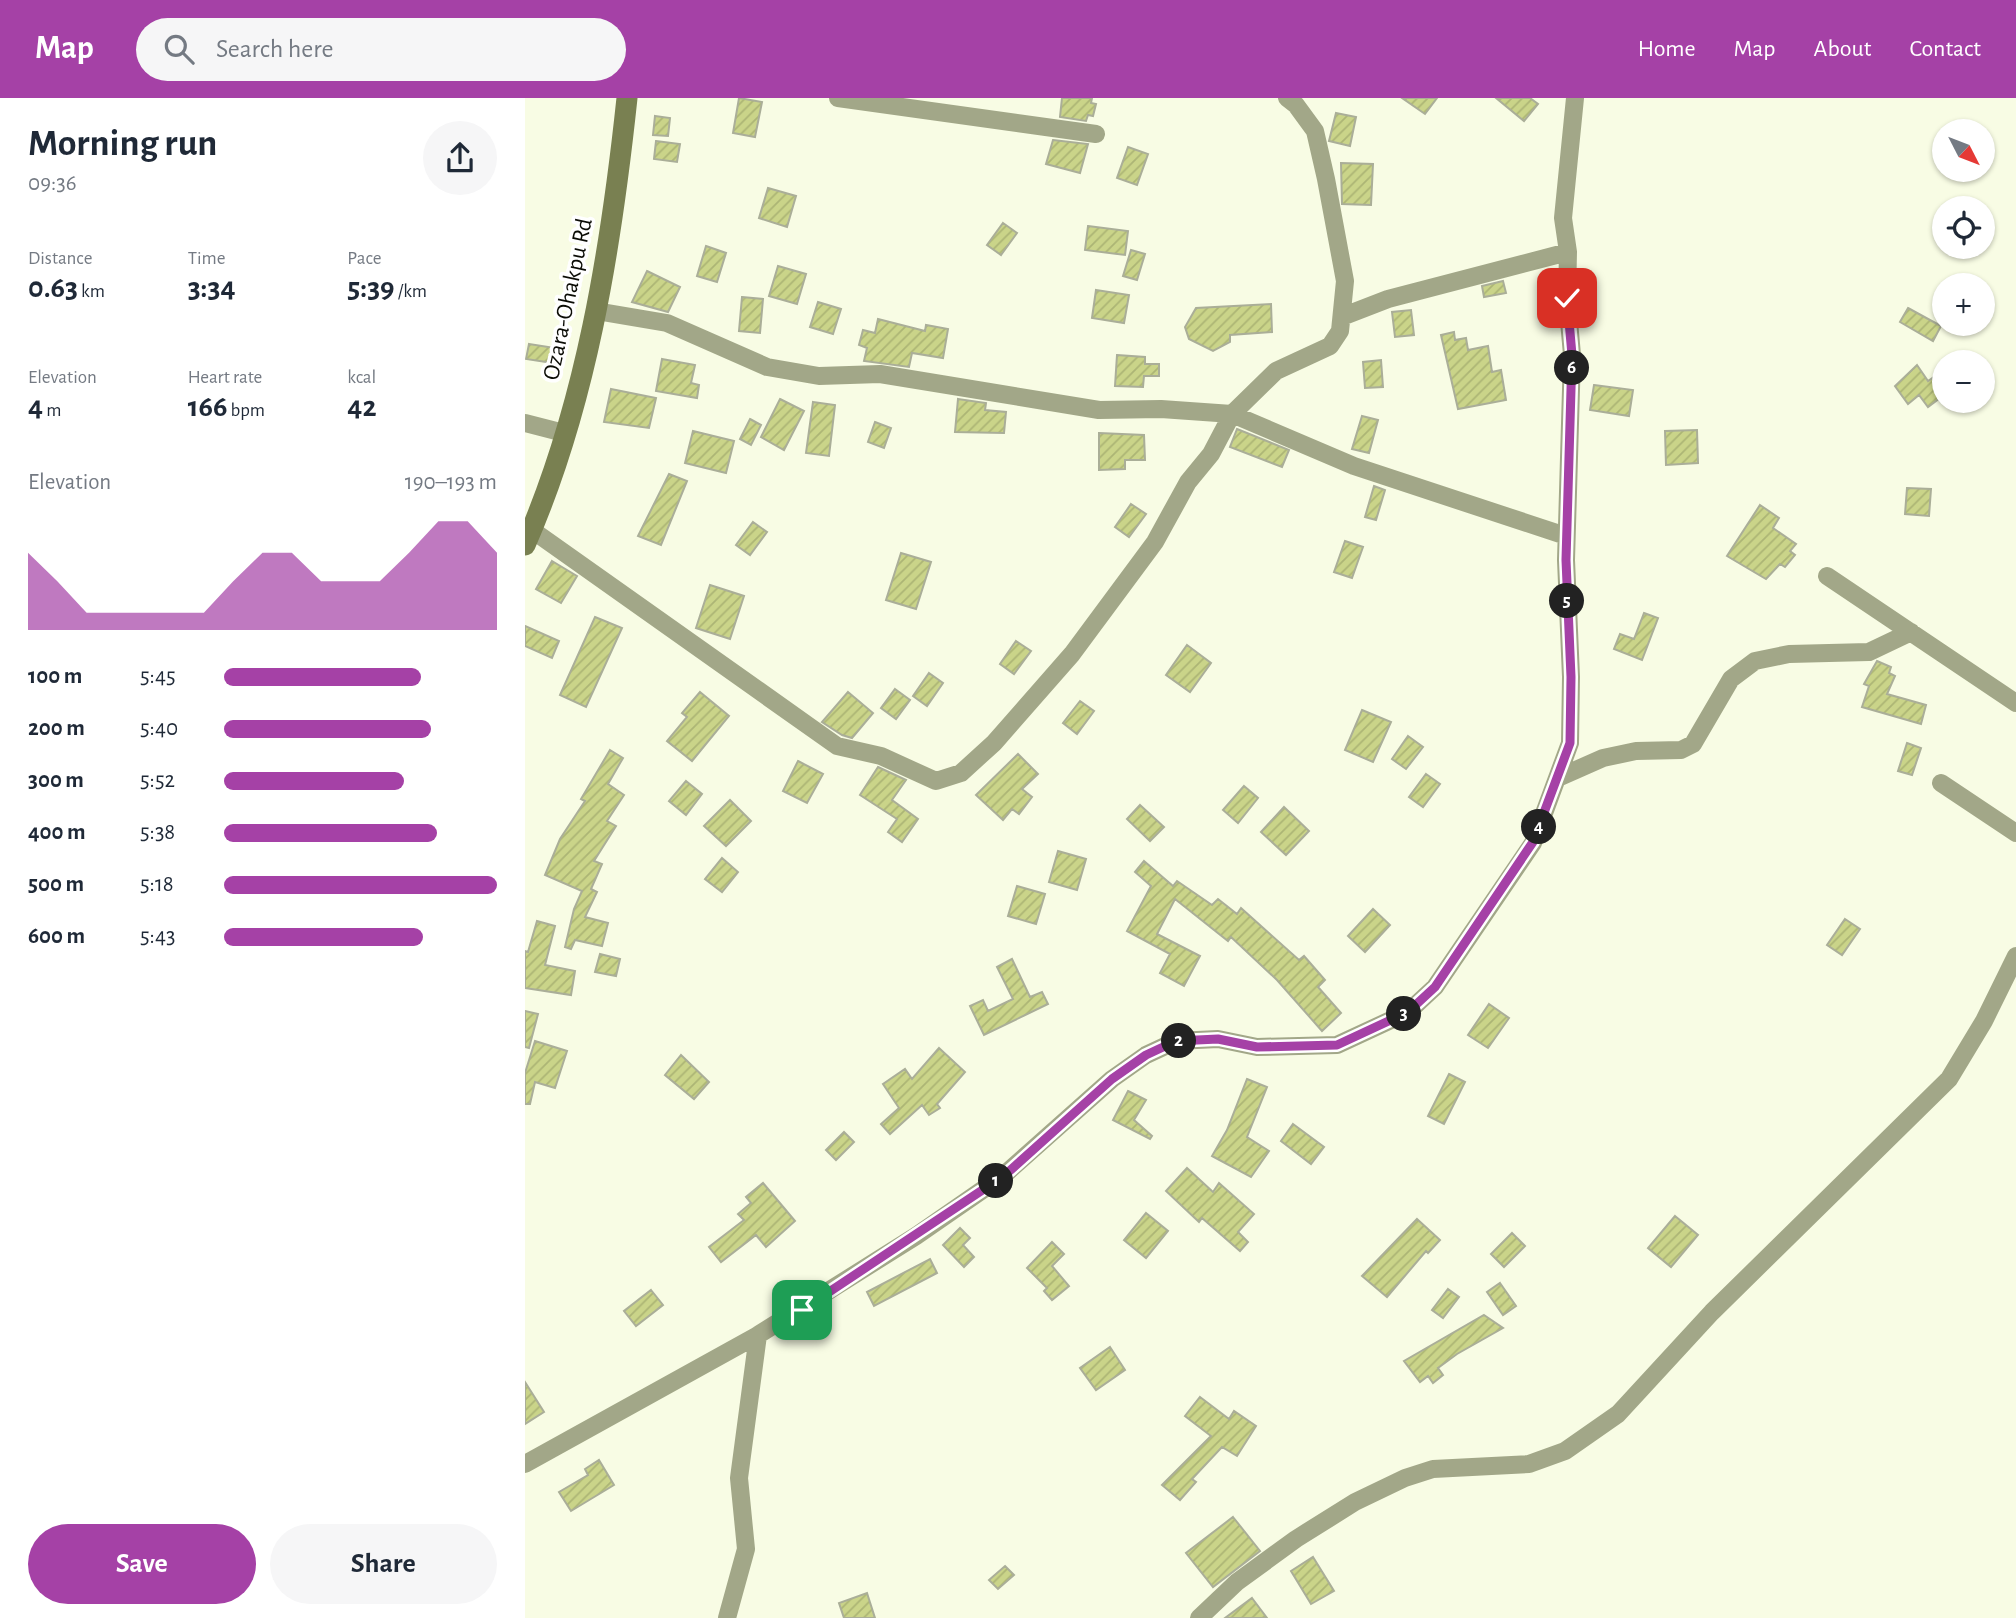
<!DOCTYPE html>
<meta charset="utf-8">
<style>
body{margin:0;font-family:"Alegreya Sans",sans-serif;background:#f6f6f7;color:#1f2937;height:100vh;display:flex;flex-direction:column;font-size:26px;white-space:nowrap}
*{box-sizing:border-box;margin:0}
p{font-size:23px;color:#747a83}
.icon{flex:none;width:38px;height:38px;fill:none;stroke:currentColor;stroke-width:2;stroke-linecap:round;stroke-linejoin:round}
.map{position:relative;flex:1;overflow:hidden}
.side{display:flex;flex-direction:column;background:#fff;width:525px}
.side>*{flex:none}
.needle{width:46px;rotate:132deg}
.fabs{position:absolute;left:1407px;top:21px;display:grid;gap:14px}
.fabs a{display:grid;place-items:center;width:63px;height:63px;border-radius:50%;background:#fff;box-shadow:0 2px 5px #0004;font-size:35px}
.pin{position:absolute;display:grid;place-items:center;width:60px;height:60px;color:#fff;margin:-30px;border-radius:14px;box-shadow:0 4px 10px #0006}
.km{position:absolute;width:35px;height:35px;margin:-18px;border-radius:50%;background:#222;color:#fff;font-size:19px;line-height:35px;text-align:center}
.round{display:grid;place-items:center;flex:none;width:74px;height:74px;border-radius:37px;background:#f6f6f7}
.summary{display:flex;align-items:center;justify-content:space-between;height:119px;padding:0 28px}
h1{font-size:38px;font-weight:700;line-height:52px}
.metrics{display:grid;grid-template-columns:repeat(3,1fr);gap:10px;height:119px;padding:7px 28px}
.metrics div{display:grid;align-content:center}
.metrics b{font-size:30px;font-weight:700}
.metrics small{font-size:19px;font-weight:400}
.metrics p{font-size:19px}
.chart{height:196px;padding:14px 28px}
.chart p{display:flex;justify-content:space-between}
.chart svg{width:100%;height:126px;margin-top:7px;fill:#a541a6;opacity:.7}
.button{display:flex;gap:14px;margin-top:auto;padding:14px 28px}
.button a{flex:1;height:80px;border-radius:42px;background:#a541a6;color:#fff;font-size:28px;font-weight:700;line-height:80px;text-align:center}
.button a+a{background:#f6f6f7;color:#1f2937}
ul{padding:0 28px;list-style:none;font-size:23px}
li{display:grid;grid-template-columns:112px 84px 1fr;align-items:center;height:52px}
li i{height:18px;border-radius:9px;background:#a541a6}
header{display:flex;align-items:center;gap:42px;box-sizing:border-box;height:98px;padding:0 35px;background:#a541a6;color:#fff}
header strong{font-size:33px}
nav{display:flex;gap:38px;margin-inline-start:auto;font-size:24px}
.search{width:490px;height:63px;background:#f6f6f7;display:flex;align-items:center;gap:18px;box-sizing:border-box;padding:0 24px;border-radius:38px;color:#747a83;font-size:26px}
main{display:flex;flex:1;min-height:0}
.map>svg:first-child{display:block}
</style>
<header>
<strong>Map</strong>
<div class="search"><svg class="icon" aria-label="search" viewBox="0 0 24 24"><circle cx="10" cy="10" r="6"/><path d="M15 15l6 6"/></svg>Search here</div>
<nav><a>Home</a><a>Map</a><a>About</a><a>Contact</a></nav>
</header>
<main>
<section class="side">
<div class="summary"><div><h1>Morning run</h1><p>09:36</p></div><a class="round"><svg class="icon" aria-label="share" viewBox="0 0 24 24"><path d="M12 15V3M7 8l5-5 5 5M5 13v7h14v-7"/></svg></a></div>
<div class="metrics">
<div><p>Distance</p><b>0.63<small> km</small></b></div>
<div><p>Time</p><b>3:34</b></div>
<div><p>Pace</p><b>5:39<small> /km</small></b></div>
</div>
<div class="metrics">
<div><p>Elevation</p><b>4<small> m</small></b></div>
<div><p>Heart rate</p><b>166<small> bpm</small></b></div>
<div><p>kcal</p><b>42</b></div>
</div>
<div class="chart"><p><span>Elevation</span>190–193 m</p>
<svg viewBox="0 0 160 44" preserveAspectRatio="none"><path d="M0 44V17L10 27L20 38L30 38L40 38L50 38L60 38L70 27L80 17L90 17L100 27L110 27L120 27L130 17L140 6L150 6L160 17V44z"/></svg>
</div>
<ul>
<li><b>100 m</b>5:45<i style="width:72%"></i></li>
<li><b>200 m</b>5:40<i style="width:76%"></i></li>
<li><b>300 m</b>5:52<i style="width:66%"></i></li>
<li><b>400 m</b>5:38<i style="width:78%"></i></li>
<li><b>500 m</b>5:18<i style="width:100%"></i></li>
<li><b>600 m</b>5:43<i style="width:73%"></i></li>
</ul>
<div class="button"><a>Save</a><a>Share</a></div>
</section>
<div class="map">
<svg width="1491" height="1520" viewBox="0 0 1491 1520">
<defs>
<pattern id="building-hatch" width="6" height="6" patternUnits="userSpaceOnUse" patternTransform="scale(1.75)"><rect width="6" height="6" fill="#cad489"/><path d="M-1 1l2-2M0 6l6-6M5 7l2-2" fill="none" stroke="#acb575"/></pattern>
</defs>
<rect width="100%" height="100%" fill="#f8fce4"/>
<path fill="url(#building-hatch)" stroke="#aaae98" stroke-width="2" d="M214 0 237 4 230 39 208 35Z
M537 0H567L566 5 571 6 568 18 563 17 561 23 535 19Z
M877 0H912L900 16Z
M971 0H1005L1013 6 999 23Z
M811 15 831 19 825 48 804 43Z
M130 18 145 20 143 38 128 37Z
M528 42 563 46 555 75 521 66Z
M131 43 155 46 152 64 129 61Z
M603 49 623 56 612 87 592 80Z
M816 65 848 66 846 107 817 106Z
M243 90 271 98 262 129 234 120Z
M478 125 492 135 476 157 462 147Z
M563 128 603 133 600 157 560 152Z
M181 148 201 155 192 184 172 178Z
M606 152 620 156 612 182 598 178Z
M253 168 281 176 272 206 244 198Z
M122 173 155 189 143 214 107 204Z
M978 183 981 195 959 199 957 188Z
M571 192 604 197 599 225 567 220Z
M217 199 238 201 235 235 214 233Z
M293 204 316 211 308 236 285 229Z
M746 206 747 234 705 237V244L688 253 664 241 660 229 671 210Z
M1383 210 1416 228 1408 243 1375 224Z
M886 212 889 237 870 239 867 214Z
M353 221 400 233 401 227 423 231 418 260 387 255 384 269 339 263 342 250 334 247 338 232 350 235Z
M929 234 930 242 941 240 943 252 963 248 967 274 976 272 981 302 933 311 916 237Z
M4 246 30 250 28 265 1 261Z
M592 257 620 259V266H634V278H619L618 289 590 288Z
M137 261 170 267 166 285 174 287 172 300 131 293Z
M856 262 858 289 840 290 838 264Z
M1392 267 1403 283 1419 272V291L1412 296 1415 300 1403 309 1394 297 1383 306 1370 288Z
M1069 287 1108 292 1104 318 1065 312Z
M86 291 131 300 124 330 79 324Z
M255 301 279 313 259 352 236 339Z
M433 301 461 305 460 312 481 314 479 335 430 334Z
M288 304 310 307 304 358 281 355Z
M837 318 853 322 844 355 827 351Z
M225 321 236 327 226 347 215 341Z
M350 324 366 330 359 350 343 344Z
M712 331 764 352 757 369 705 349Z
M1172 332 1173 365 1141 367 1140 333Z
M168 333 209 343 201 375 160 365Z
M574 335 619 337 620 362H600V371L574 372Z
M144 376 162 383 136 447 113 438Z
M849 388 860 392 851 422 840 419Z
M1382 390 1406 391 1404 418 1380 416Z
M606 406 621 416 604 439 590 429Z
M1235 407 1254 420 1248 430 1271 446 1265 453 1270 457 1260 469 1255 466 1241 481 1202 458Z
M228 424 242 434 225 457 211 447Z
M820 443 838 449 827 480 809 474Z
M376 455 406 464 391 511 361 502Z
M27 463 52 478 36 505 11 491Z
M185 487 219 498 205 541 171 530Z
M1119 515 1133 520 1117 562 1089 551 1095 536 1109 541Z
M70 519 97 530 61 609 35 597Z
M0 528 34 543 27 560 0 548Z
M491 543 506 553 489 576 475 566Z
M662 547 686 565 665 594 641 577Z
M1352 563 1366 569 1364 575 1370 578 1362 596 1401 607 1396 626 1337 609 1344 588 1339 586Z
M404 575 418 585 402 608 388 598Z
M370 591 385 602 371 621 356 610Z
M175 594 204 618 167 663 142 643 162 619 157 615Z
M323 594 348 615 327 640 317 637 297 624Z
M555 603 569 613 552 636 538 625Z
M837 612 866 624 848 664 820 652Z
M883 638 898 649 881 671 867 661Z
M1382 645 1396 650 1387 677 1373 673Z
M85 652 98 660 83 686 99 697 82 723 91 728 69 763 77 766 66 791 72 794 60 819 83 825 77 848 50 842 46 851 40 849 49 811 57 793 20 777 35 741 60 703 56 701Z
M493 656 513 676 497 691 507 699 494 716 487 711 478 722 451 697Z
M273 663 298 676 282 705 258 693Z
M353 669 381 682 367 702 393 721 377 744 363 734 372 721 335 697Z
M901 676 915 686 898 709 884 699Z
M161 683 177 696 161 717 144 703Z
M719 688 733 700 713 725 698 712Z
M205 702 226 723 201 748 179 728Z
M615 707 639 729 625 743 602 721Z
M759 709 784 733 761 757 736 734Z
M533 753 561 761 552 792 524 784Z
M197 760 213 774 197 794 180 781Z
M619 763 648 788 652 783 687 807 693 801 712 816 716 810 774 862 779 858 800 882 793 889 816 915 797 933 752 882 706 839 703 843 650 801 632 836 675 858 659 888 635 875 645 856 602 833 626 788 610 774Z
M492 788 520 796 511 826 483 818Z
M848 811 865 827 840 854 823 838Z
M1320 821 1335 831 1317 857 1302 847Z
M12 823 30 828 20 867 50 873 46 897 0 890V853L3 854Z
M75 856 95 861 91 878 70 874Z
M487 861 505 899 517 894 523 906 459 937 445 908 458 902 463 913 488 901 472 869Z
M964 906 984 920 963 950 943 937Z
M0 913 13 916 4 950 0 949Z
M10 943 42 953 30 990 10 984 5 1006H0V975Z
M414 950 440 974 412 1006 415 1010 404 1017 397 1007 365 1036 356 1026 374 1010 358 986 380 971 387 981Z
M156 957 184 984 169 1001 140 977Z
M924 976 940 984 919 1026 903 1018Z
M722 981 742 989 722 1039 744 1053 726 1079 687 1058 702 1032Z
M603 993 621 1002 609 1022 627 1038 625 1041 588 1022Z
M768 1026 799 1049 786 1066 756 1043Z
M319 1034 329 1044 311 1062 301 1052Z
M662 1070 688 1094 694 1085 729 1116 713 1134 723 1144 715 1153 677 1120 674 1124 641 1093Z
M238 1085 270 1123 241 1149 231 1137 196 1164 184 1149 219 1122 213 1116 226 1105 221 1099Z
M621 1115 643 1133 621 1160 599 1142Z
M1150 1118 1173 1137 1146 1169 1123 1150Z
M892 1121 915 1142 903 1155 901 1153 862 1199 837 1178Z
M435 1130 445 1140 438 1147 449 1159 439 1169 418 1147Z
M987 1135 1000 1148 979 1169 966 1156Z
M527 1144 539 1156 527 1168 544 1188 527 1202 519 1193 522 1190 502 1170Z
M405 1161 412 1175 349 1208 342 1194Z
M975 1185 991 1208 978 1217 962 1194Z
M923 1191 934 1199 918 1220 907 1212Z
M126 1192 138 1207 111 1228 99 1213Z
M959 1217 978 1230 932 1256 913 1270 918 1277 908 1285 903 1278 895 1284 879 1263Z
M585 1249 600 1272 571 1292 555 1270Z
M0 1284 19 1314 0 1326Z
M675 1299 704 1321 709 1313 731 1328 712 1358 697 1349 667 1381 671 1384 655 1402 637 1387 686 1338 660 1318Z
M74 1362 89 1387 46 1413 34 1394 63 1377 60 1371Z
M708 1419 735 1453 688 1489 661 1455Z
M788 1459 809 1493 786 1506 766 1473Z
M480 1468 489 1477 473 1491 464 1482Z
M342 1495 350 1520H319L314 1505Z
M727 1500 742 1520H700Z"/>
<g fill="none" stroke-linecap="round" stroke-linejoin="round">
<path stroke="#a2a788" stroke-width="18" d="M313 0 571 36
M71 213 142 225 242 269 294 278 355 276 574 312 636 311 707 316 829 368 1041 438
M819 218 863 201 1043 154
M0 325 39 335
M7 432 312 648 356 658 411 683 436 675 469 645 547 556 630 444 663 384 686 356 707 316 751 273 805 248 815 233 820 183 801 81 790 33 771 7 762 0
M1302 478 1491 605
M1035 679 1078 660 1111 653 1156 652 1168 646 1206 581 1230 563 1264 556 1344 554 1386 534
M1416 685 1491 735
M0 1366 233 1237 391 1138 479 1077 587 981 621 957 651 943 693 941 732 949 812 947 883 914 910 889 1008 745 1045 645 1046 579 1041 462 1047 257 1042 200 1043 154 1038 120 1050 0
M202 1520 221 1451 214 1380 233 1237
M674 1520 712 1484 771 1441 830 1404 880 1380 908 1371 1004 1366 1040 1353 1093 1316 1187 1214 1424 981 1459 923 1491 858"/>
<path stroke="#798051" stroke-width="21" d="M0 447C61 308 86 151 102 0"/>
</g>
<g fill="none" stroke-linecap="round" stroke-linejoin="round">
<defs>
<path id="route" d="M277 1212 480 1077 587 981 621 957 651 943 693 941 732 949 812 947 883 914 910 889 1008 744 1045 645 1046 579 1041 462 1047 257 1042 200"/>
</defs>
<use href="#route" stroke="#fff" stroke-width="14"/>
<use href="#route" stroke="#a541a6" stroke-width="9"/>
</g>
<g text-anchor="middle" stroke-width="7" stroke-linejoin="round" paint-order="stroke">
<g font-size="24" fill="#0b0c05" stroke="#fff">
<text transform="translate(42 201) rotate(-78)" y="8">Ozara-Ohakpu Rd</text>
</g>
</g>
</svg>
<div class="fabs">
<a><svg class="needle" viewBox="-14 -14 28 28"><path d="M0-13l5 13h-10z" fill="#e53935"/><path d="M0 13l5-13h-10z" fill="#747a83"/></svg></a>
<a><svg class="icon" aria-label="locate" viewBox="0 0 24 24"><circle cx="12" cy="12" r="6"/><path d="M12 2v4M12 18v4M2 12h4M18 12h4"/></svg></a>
<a>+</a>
<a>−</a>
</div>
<div class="pin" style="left:277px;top:1212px;background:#1e9e55"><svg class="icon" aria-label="arrive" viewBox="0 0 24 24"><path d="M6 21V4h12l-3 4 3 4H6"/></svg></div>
<div class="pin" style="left:1042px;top:200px;background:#d93025"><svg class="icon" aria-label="check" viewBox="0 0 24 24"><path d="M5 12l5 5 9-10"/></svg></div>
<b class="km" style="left:471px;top:1083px">1</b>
<b class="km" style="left:654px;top:943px">2</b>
<b class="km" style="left:879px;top:916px">3</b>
<b class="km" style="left:1014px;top:729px">4</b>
<b class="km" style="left:1042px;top:503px">5</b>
<b class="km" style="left:1047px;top:270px">6</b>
</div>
</main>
